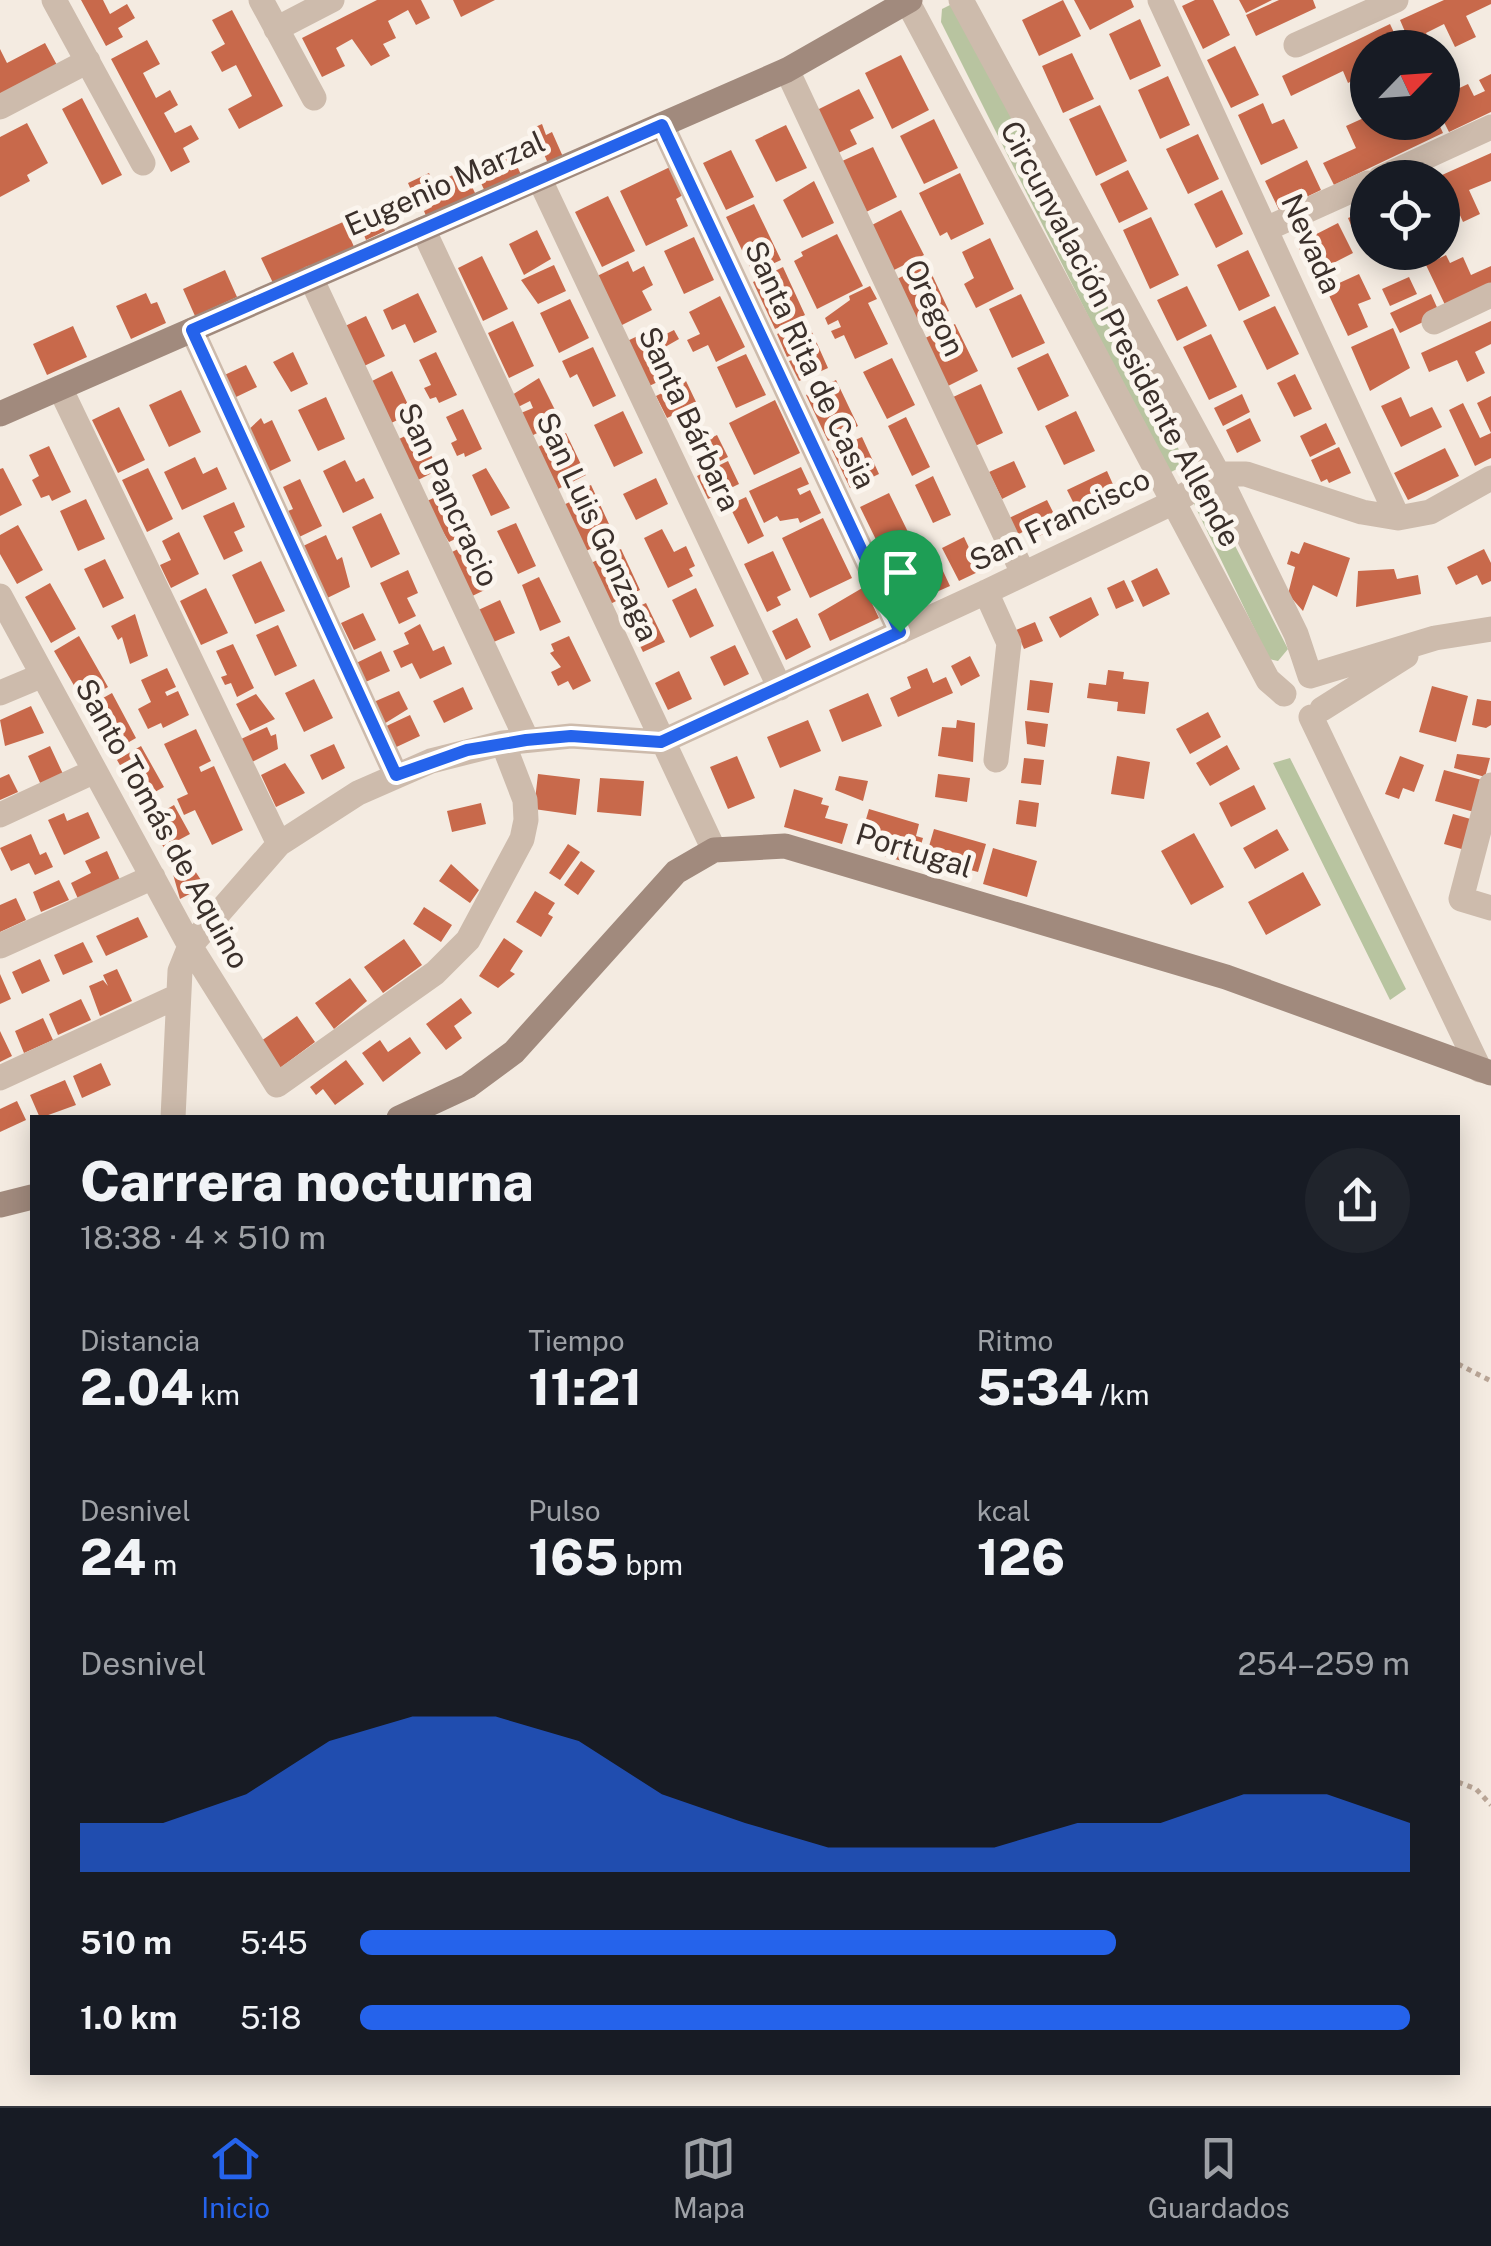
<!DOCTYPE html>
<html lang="es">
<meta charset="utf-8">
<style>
body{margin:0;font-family:"Public Sans",sans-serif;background:#20242c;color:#f1f3f6;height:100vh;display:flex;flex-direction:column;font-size:38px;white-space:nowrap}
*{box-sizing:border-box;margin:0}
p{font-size:32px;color:#9ea1a6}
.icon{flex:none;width:55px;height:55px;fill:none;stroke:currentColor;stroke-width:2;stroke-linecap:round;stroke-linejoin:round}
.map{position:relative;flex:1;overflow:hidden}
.panel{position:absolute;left:30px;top:1115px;width:1430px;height:960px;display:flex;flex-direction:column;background:#171b24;border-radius:0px;box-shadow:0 5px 25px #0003}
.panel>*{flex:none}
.needle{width:65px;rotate:65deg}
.tools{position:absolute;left:1350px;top:30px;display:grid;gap:20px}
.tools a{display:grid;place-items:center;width:110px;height:110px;border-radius:50%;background:#171b24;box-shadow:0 5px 25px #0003;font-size:50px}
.pin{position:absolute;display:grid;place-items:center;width:85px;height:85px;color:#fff;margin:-102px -42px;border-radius:50% 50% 50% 0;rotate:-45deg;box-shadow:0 0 10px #0007}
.pin .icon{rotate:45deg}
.round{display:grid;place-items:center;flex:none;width:105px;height:105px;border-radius:52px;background:#20242c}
.headline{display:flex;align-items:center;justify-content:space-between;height:170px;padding:0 50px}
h1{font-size:55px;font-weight:800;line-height:75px}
.metrics{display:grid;grid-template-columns:repeat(3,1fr);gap:15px;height:170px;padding:10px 50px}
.metrics div{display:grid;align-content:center}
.metrics b{font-size:50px;font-weight:800}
.metrics small{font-size:28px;font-weight:400}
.metrics p{font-size:28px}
.chart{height:280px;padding:20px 50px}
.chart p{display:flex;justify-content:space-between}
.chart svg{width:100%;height:180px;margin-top:10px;fill:#2563eb;opacity:.7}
ul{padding:0 50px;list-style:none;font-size:32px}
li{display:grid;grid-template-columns:160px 120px 1fr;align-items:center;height:75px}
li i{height:25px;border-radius:12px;background:#2563eb}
.tab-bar{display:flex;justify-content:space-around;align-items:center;height:140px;border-top:2px solid #363941;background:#171b24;font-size:28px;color:#9ea1a6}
.tab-bar a{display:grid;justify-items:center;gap:5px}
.tab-bar .on{color:#2563eb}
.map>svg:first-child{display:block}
</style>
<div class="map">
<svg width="1491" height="2106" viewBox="0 0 1491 2106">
<rect width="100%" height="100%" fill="#f4ebe1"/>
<path fill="#b8c4a0" d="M950 5 960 10 1183 458 1181 467 1171 472 1162 464 941 22 942 9Z
M1208 493 1288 649 1278 661 1269 659 1192 500Z
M1290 758 1406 989 1390 1000 1273 763Z"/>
<path fill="#c8694b" d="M81 0H103L110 14 127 4 135 18 118 28 123 37 106 46Z
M377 0H421L430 18 416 25 408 10 388 21 396 38 383 44 390 56 371 66 352 39 336 48 345 66 322 77 302 38Z
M453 0H495L461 17Z
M1063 0 1081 36 1039 56 1022 20Z
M1074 0H1131L1134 7 1090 30Z
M1195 0H1213L1230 35 1203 49 1182 6Z
M1239 0H1272L1246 13Z
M1279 0H1313L1316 8 1256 36 1246 15Z
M1444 0H1491V4L1466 16 1476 37 1455 47 1444 24 1426 33 1433 48H1412L1400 20Z
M232 10 283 106 239 129 228 109 252 96 236 65 222 72 211 52 225 44 212 20Z
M1140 19 1161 66 1130 80 1109 34Z
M1390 24 1398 41 1368 48V73L1348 83 1343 71 1291 96 1282 76Z
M147 40 160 64 143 73 156 98 170 90 178 105 164 113 175 133 191 125 199 139 183 148 190 162 171 172 111 59Z
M45 43 57 65 0 95V49L7 63Z
M1235 46 1259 95 1231 108 1207 60Z
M1072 53 1094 99 1063 113 1042 66Z
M901 55 929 110 892 129 865 73Z
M1491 74V112L1449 132 1442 118V89L1450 86 1453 91 1468 84 1474 96 1485 91 1479 80Z
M1168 76 1190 125 1160 139 1138 90Z
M859 89 874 118 850 130 857 144 836 154 815 111Z
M82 98 122 175 102 185 62 109Z
M1263 103 1272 124 1284 119 1298 148 1261 165 1238 115Z
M1100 105 1127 161 1096 176 1069 119Z
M1368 116V122H1438L1443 133 1334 185 1323 163 1356 148 1346 126Z
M934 119 958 168 924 184 900 136Z
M27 123 48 163 27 175 30 181 0 197V137Z
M542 124 546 135 552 132 564 159 549 166 533 128Z
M786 125 807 168 776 182 755 140Z
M1198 134 1219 179 1188 194 1166 149Z
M873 147 897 197 864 213 840 162Z
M731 150 754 197 726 210 703 163Z
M510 151 523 179 487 196 474 168Z
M1491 153V181L1469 190 1480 214 1463 222 1442 175Z
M1307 160 1321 190 1279 210 1265 181Z
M670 167 683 195 676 199 688 226 646 246 620 191Z
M1128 170 1148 209 1119 223 1100 184Z
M429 173 434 184 457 173 460 179 467 176 475 193 429 223 424 211 432 207 429 201 418 206 408 183Z
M960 173 984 224 951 240 947 232 940 236 919 193Z
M814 181 834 223 802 238 783 200Z
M1222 190 1243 234 1216 248 1194 204Z
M608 196 635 251 602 267 575 212Z
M754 204 781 260 753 273 726 217Z
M374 207 385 231 366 240 356 216Z
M901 210 924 255 892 271 870 226Z
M1368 210V238L1358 242 1348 218Z
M1151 217 1179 275 1150 289 1123 230Z
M343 222 355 249 274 285 261 258Z
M1338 223 1353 253 1312 274 1297 244Z
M537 230 551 259 524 275 509 244Z
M837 234 863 286 817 309 794 261 803 256 801 252Z
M694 237 714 280 684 294 664 251Z
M990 238 1014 289 976 308 964 284 974 278 962 252Z
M1248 250 1270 296 1239 311 1217 265Z
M1446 255 1450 263 1463 257 1471 275 1491 266V288L1447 309 1426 265Z
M482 256 508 309 483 321 458 268Z
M628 261 633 272 644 266 653 285 642 291 652 310 620 326 595 277Z
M927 264 949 311 916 326 895 280Z
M554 265 566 291 538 304 521 280Z
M783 267 805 315 775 329 753 282Z
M225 270 237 297 195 316 183 289Z
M1359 274 1371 299 1358 304 1368 327 1348 336 1326 289Z
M1409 277 1417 294 1390 306 1382 289Z
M870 286 877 299 868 303 888 344 855 359 844 335 835 339 831 331 841 327 838 320 828 325 825 318 850 300 849 296Z
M1187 286 1207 326 1177 341 1157 300Z
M146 293 151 304 157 302 166 323 131 339 116 306Z
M418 293 437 332 414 343 405 324 392 330 383 310Z
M1021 294 1045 343 1012 358 989 309Z
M1431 294 1440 314 1400 333 1390 313Z
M720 296 745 347 716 362 708 345 693 352 687 340 700 334 689 312Z
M570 299 589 338 559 353 540 313Z
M1275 306 1299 354 1267 370 1243 321Z
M366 316 385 356 360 368 341 328Z
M513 321 534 366 509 378 488 333Z
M807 321 828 368 799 381 789 361 798 358 796 353 787 357 777 334Z
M1491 321V344L1475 352 1485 373 1467 382 1457 360 1429 372 1421 353Z
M955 324 978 371 946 387 923 339Z
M73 326 87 357 47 375 33 344Z
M659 326 664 335 674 330 679 339 665 347 677 373 647 387 625 342Z
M1393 328 1410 368 1370 391 1351 347Z
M1211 334 1237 387 1209 400 1183 347Z
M593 347 616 396 593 407 577 374 570 378 562 361Z
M293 352 308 384 291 392 273 362Z
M436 352 457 395 439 403 436 397 430 399 424 388 431 385 419 360Z
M1048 353 1069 396 1038 411 1017 368Z
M746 354 766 395 736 408 717 367Z
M892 358 915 405 887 419 863 372Z
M246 365 257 387 234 398 218 378Z
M392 371 412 413 385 426 366 384Z
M1295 374 1312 409 1294 417 1277 383Z
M539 378 561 422 531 436 521 413 533 408 530 401 518 407 512 395Z
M836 380 858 426 828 441 806 395Z
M686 381 697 404 667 418 656 396Z
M981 384 1003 433 973 447 951 398Z
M181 390 201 432 169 447 149 405Z
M1242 394 1250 412 1223 426 1214 408Z
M1491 396V433L1477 403Z
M326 397 345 439 318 451 298 410Z
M1401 397 1410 417 1432 407 1442 427 1401 447 1381 406Z
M775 400 800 453 754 475 729 423Z
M1463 403 1480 438 1491 433V458L1475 466 1449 410Z
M119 407 145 460 118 473 92 420Z
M463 409 482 449 465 457 464 453 457 456 451 443 457 440 446 417Z
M623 411 643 453 614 467 594 425Z
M1076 411 1095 451 1064 465 1045 426Z
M906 417 930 467 912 476 888 426Z
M261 418 264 424 272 420 291 461 264 474 245 433Z
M1250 418 1261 441 1237 453 1226 430Z
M1326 423 1336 444 1310 457 1300 436Z
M419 429 438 470 412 483 393 442Z
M566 433 586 475 558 489 538 447Z
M717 435 728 457 710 466 699 444Z
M862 437 879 474 850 488 832 450Z
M49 446 71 492 52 501 49 495 41 498 32 480 39 476 29 455Z
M1339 447 1351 473 1329 483 1327 479 1321 482 1311 460Z
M1445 448 1459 476 1408 500 1394 473Z
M195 457 203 474 217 467 227 489 182 510 164 472Z
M345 460 356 482 364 478 374 498 343 513 323 471Z
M728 461 739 484 708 499 697 476Z
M1014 461 1026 487 1002 499 989 472Z
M801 467 809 484 797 489 800 495 810 490 821 513 800 523 798 518 780 521 777 516 764 523 749 491Z
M3 468 22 505 0 516V469Z
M148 468 173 519 147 532 122 480Z
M486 468 510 508 491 516 472 475Z
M1107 471 1120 500 1081 518 1067 490Z
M933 476 951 515 933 523 915 485Z
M656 478 668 504 636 520 623 494Z
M300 479 322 526 295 539 283 513 293 509 283 487Z
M591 485 615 537 586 551 563 505 570 502 567 496Z
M448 491 468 533 449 542 425 502Z
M889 493 908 532 893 539 898 549 884 556 860 507Z
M746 497 764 536 748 544 729 505Z
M86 499 105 539 78 551 60 511Z
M1047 500 1060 526 1037 537 1032 527 1017 535 1009 518Z
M234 502 245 527 234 532 243 551 224 560 203 516Z
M381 513 400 554 371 568 352 527Z
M823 518 852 578 810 598 782 538Z
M516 523 536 566 518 574 497 531Z
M18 525 43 570 17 584 0 554V535Z
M662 529 674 552 686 546 695 566 689 569 693 576 668 588 644 538Z
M179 532 199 574 171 588 160 565 171 560 162 541Z
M326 535 337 560 342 557 350 587 323 600 299 548Z
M964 537 980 571 959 581 942 548Z
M472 542 493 586 466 599 446 555Z
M1304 542 1350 558 1337 597 1313 585 1303 611 1288 594 1295 567 1287 564 1291 551 1299 554Z
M621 549 640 590 610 604 591 563Z
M1484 549 1491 563V581L1482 585 1477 575 1456 585 1447 567Z
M773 551 791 590 777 597 781 605 767 612 744 564Z
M935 554 950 586 907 605 893 573Z
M105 559 124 598 103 608 84 569Z
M261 561 285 611 255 624 232 575Z
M1157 568 1170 594 1143 607 1131 581Z
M1394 569 1397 579 1418 575 1421 594 1356 607 1358 571Z
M408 570 418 593 407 598 416 616 399 624 380 583Z
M539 577 561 622 540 631 522 585Z
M1124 580 1134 601 1116 609 1107 588Z
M50 583 76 629 51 643 25 597Z
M864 587 879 618 830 641 818 614Z
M206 588 228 633 201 645 180 601Z
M696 588 714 626 690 638 672 600Z
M1091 597 1099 615 1060 638 1049 617Z
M500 600 515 633 489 644 474 612Z
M646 603 665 642 643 652 624 613Z
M363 613 376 640 354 650 341 623Z
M135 614 148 656 130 664 122 637 118 640 111 626Z
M797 618 811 647 786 660 772 631Z
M1035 622 1043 641 1024 649 1016 630Z
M420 624 433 651 444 646 452 664 420 679 412 663 401 668 393 651 409 644 404 633Z
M278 625 297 666 275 676 256 635Z
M79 636 108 687 83 701 54 651Z
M569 636 591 681 573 690 568 681 558 686 551 672 561 667 550 653 554 651 551 644Z
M233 644 254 688 237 697 231 683 225 685 221 677 227 675 216 651Z
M735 645 749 674 724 686 710 657Z
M381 651 390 671 359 685 350 666Z
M970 656 980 676 961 686 951 666Z
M167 668 176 687 165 692 167 696 178 691 189 715 163 728 161 723 148 729 138 709 151 702 141 680Z
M927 668 933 683 946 677 953 693 898 717 890 698 911 688 907 677Z
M1108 670 1124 672 1123 679 1149 682 1145 714 1117 711 1118 702 1087 698 1089 683 1106 685Z
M679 671 692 699 668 710 655 683Z
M314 679 333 718 304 732 285 693Z
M1030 680 1053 683 1049 713 1027 710Z
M1432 686 1468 696 1456 742 1419 732Z
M463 687 473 709 444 723 433 701Z
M399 691 408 709 379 727 369 704Z
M112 693 136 738 110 753 85 708Z
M868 693 882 726 842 742 829 710Z
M256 694 275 719 250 731 236 704Z
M1477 699 1491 701V725L1486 728 1472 725Z
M31 706 44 733 5 746 0 720Z
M1208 712 1221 737 1190 754 1176 729Z
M410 715 420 736 390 750 380 729Z
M808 720 821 751 780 768 767 737Z
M957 720 975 723 973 762 938 756 942 727 956 728Z
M1025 721 1048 724 1045 747 1027 744Z
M267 727 271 736 276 734 278 749 250 763 239 740Z
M196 729 211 761 199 767 201 772 214 766 243 830 212 845 195 810 184 815 177 799 188 794 164 744Z
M334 744 345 768 322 780 310 755Z
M1227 745 1240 769 1210 786 1196 763Z
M50 746 63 774 41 785 28 756Z
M141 746 164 787 140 800 117 760Z
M1457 754 1490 758 1485 777 1454 768Z
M737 756 755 798 728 809 710 767Z
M1117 756 1150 762 1144 799 1111 794Z
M1400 756 1424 765 1414 792 1403 788 1399 799 1385 794Z
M1024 758 1044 760 1041 785 1021 783Z
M285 763 305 793 276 807 261 775Z
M1444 770 1482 780 1474 812 1435 801Z
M9 774 18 792 0 800V778Z
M538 774 580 779 576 815 534 809Z
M938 774 970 778 967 802 935 797Z
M839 776 868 781 863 801 835 790Z
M600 778 644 781 641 816 597 812Z
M1254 785 1266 809 1231 827 1219 803Z
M794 789 823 798 821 804 829 806 825 818 848 824 842 844 784 827Z
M1019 800 1039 803 1036 827 1016 824Z
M481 803 486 824 452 832 447 811Z
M174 805 190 834 164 848 148 820Z
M869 809 919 824 916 836 923 838 918 855 904 853 902 861 881 855 883 847 860 840Z
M88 812 100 838 64 855 48 820 64 813 67 821Z
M1453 814 1474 820 1465 850 1444 844Z
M934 829 986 844 978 872 955 866 953 875 923 867Z
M1277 829 1289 850 1255 869 1243 848Z
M1194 833 1224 887 1191 905 1161 851Z
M31 834 40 855 46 852 53 867 35 875 29 863 11 871 0 848Z
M568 844 580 852 560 880 549 873Z
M993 848 1037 861 1027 897 983 884Z
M107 851 121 882 79 901 71 883 91 873 85 861Z
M187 859 205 886 180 899 171 867Z
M581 861 595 871 578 895 564 885Z
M451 864 479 890 470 903 439 881Z
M1303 872 1321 905 1266 935 1248 902Z
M59 880 69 900 41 912 33 892Z
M535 891 555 903 548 914 553 917 541 937 516 922Z
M16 898 26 920 0 932V905Z
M424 907 452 925 441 942 413 924Z
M138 917 148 937 106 956 96 936Z
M504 938 523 951 510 971 515 974 498 988 479 976Z
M404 939 422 965 383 993 364 967Z
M83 942 93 962 63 975 54 955Z
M40 959 50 981 22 994 12 972Z
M117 969 132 1001 100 1016 89 986 103 980 108 986 103 975Z
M0 974 11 999 0 1004Z
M350 978 367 1001 334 1029 315 1003Z
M461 998 472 1013 454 1026 462 1038 446 1050 426 1024Z
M81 999 91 1020 58 1035 49 1014Z
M297 1016 315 1042 280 1068 261 1041Z
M43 1018 53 1040 24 1053 15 1031Z
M0 1031 12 1056 0 1062Z
M410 1037 421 1053 383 1082 362 1053 380 1040 388 1052Z
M346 1060 364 1084 335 1105 323 1089 316 1095 310 1087Z
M101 1063 111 1085 82 1098 73 1076Z
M65 1080 76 1105 40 1118 30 1095Z
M17 1101 26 1120 0 1132V1109Z"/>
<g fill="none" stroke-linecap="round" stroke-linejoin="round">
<path stroke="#b9a596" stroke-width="5" stroke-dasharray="5 5" stroke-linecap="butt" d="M1458 1364 1491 1381
M1458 1782 1476 1789 1491 1805"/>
<path stroke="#cdbbac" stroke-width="25" d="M54 0 143 163
M261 0 314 98
M961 0 1218 474 1296 634 1310 676 1435 638 1491 629
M1160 0 1398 518
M907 1 1268 680 1284 694
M276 29 332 0
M1296 45 1396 0
M787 70 1023 573
M0 107 88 61
M662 125 900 632
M539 178 780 688
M1380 178 1491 127
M1268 228 1368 183
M423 229 714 850
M311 278 527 740
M1434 322 1491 295
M192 330 396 775
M60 388 279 844
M986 592 1009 643 996 760
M0 596 190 946 277 1085 435 973 468 940 522 839 526 820 525 800 503 743
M0 693 43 675
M1322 709 1406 656
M1311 717 1480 1070
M1491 785 1461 899 1491 908
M0 815 95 771
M0 946 153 877
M0 1078 178 996
M173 1118 180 971 190 946 279 844 358 793 431 761 503 743 571 736 661 742 986 592 1172 503 1218 474H1246L1362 512 1398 518 1430 512 1491 478"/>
<path stroke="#a18a7d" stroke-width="25" d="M0 414 787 70 910 0
M399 1118 468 1086 514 1052 676 872 714 850 785 846 1226 977 1491 1073
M0 1205 32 1197"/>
</g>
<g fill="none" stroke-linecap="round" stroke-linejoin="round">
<defs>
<path id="route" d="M662 125 900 632 661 742 571 736 526 740 467 750 396 775 192 330Z"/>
</defs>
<use href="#route" stroke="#fff" stroke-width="20"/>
<use href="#route" stroke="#2563eb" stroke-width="12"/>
</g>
<g text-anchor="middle" stroke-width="10" stroke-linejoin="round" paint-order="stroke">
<g font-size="30" fill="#3b302b" stroke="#fbf5ee">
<text transform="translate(445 184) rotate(-24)" y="10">Eugenio Marzal</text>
<text transform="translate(1311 244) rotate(66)" y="10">Nevada</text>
<text transform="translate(934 308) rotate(65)" y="10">Oregon</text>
<text transform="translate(1120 334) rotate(62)" y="10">Circunvalación Presidente Allende</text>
<text transform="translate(810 365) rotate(65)" y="10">Santa Rita de Casia</text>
<text transform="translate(689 419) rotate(65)" y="10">Santa Bárbara</text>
<text transform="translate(448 495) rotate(65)" y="10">San Pancracio</text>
<text transform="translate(1060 520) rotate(-26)" y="10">San Francisco</text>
<text transform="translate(597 527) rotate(65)" y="10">San Luis Gonzaga</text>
<text transform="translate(162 824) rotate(61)" y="10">Santo Tomás de Aquino</text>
<text transform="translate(914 851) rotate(17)" y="10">Portugal</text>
</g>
</g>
</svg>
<div class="tools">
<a><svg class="needle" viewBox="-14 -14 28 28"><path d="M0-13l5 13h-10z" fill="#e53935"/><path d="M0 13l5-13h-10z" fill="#9ea1a6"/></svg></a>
<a><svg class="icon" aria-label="locate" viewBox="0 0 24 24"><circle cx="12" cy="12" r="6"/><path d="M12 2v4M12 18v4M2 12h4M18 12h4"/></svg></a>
</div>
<div class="pin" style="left:900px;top:632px;background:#1e9e55"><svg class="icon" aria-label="arrive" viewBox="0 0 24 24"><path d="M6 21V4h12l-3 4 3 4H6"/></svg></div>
<section class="panel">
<div class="headline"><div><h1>Carrera nocturna</h1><p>18:38 · 4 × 510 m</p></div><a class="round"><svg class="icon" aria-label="share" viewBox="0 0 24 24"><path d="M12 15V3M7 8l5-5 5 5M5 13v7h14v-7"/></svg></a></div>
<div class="metrics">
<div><p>Distancia</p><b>2.04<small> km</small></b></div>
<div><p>Tiempo</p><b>11:21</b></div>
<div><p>Ritmo</p><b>5:34<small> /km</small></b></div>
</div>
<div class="metrics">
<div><p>Desnivel</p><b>24<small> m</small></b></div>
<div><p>Pulso</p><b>165<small> bpm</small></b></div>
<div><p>kcal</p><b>126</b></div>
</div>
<div class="chart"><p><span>Desnivel</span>254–259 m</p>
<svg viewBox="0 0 160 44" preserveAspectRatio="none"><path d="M0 44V32L10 32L20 25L30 12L40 6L50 6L60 12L70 25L80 32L90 38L100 38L110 38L120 32L130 32L140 25L150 25L160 32V44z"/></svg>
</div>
<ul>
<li><b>510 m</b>5:45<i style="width:72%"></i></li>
<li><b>1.0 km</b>5:18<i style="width:100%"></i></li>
</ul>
</section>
</div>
<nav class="tab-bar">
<a class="on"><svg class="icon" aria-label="home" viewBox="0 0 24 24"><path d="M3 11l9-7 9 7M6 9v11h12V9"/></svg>Inicio</a>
<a><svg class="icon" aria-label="map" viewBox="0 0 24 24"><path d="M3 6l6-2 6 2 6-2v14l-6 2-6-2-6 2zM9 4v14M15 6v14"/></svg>Mapa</a>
<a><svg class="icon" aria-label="saved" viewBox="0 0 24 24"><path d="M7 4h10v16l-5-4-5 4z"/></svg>Guardados</a>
</nav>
